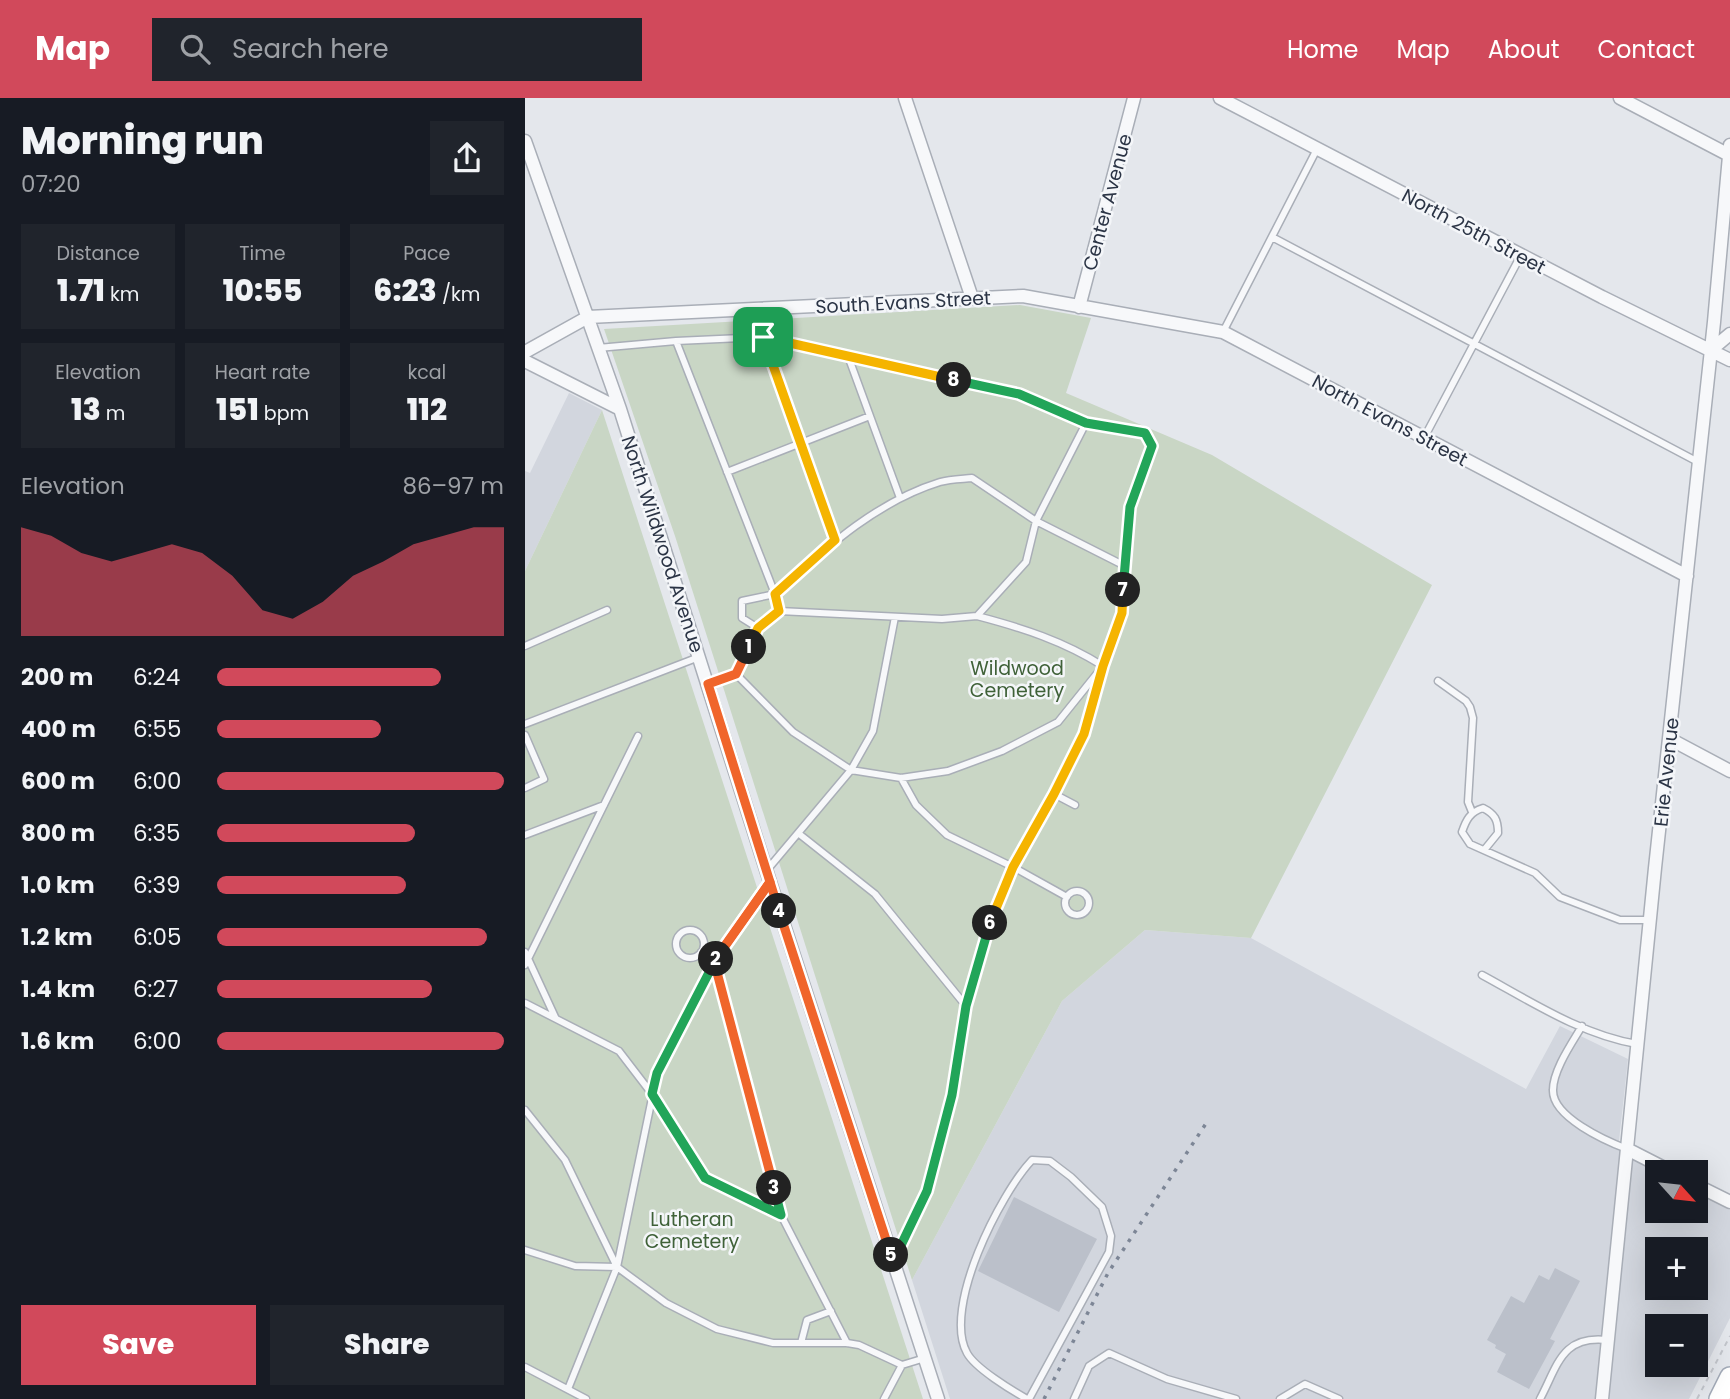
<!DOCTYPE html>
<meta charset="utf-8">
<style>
body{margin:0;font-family:Poppins,sans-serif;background:#20242c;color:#f1f3f6;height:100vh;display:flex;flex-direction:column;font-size:26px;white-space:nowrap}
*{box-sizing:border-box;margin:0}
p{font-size:23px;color:#9ea1a6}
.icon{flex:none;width:38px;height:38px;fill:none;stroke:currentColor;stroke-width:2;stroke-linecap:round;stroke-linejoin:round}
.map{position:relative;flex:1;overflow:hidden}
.panel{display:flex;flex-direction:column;background:#171b24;width:525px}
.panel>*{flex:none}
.needle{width:46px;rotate:117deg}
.fabs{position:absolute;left:1120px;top:1062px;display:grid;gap:14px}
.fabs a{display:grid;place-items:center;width:63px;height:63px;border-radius:0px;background:#171b24;box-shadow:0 7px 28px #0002;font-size:35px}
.pin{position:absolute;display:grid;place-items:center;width:60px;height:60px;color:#fff;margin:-30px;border-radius:14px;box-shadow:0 4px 10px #0006}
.km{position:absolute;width:35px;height:35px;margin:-18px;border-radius:50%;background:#222;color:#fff;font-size:19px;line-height:35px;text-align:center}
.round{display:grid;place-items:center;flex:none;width:74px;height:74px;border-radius:0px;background:#20242c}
.overview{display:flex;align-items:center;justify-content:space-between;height:119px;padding:0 21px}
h1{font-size:38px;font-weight:800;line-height:52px}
.metrics{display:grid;grid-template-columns:repeat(3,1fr);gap:10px;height:119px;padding:7px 21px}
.metrics div{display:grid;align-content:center;border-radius:0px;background:#20242c;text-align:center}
.metrics b{font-size:30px;font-weight:800}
.metrics small{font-size:19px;font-weight:400}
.metrics p{font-size:19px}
.chart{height:196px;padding:14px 21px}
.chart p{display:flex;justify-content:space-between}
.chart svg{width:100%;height:126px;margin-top:7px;fill:#d1495b;opacity:.7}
.cta{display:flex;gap:14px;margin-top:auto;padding:14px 21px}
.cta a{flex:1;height:80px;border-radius:0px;background:#d1495b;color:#fff;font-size:28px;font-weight:800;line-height:80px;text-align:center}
.cta a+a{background:#20242c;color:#f1f3f6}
ul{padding:0 21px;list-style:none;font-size:23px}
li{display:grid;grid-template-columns:112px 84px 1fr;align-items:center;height:52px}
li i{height:18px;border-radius:9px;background:#d1495b}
header{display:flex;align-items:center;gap:42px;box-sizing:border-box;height:98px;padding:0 35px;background:#d1495b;color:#fff}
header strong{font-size:33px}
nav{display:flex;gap:38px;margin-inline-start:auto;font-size:24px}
.search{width:490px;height:63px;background:#20242c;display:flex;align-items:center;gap:18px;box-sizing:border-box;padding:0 24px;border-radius:0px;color:#9ea1a6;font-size:26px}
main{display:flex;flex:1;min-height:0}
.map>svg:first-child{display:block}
</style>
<header>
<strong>Map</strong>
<div class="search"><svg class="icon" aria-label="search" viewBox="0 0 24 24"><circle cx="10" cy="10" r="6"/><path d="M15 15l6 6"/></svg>Search here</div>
<nav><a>Home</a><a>Map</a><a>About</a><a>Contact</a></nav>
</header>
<main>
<section class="panel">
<div class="overview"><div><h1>Morning run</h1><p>07:20</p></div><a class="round"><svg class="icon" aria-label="share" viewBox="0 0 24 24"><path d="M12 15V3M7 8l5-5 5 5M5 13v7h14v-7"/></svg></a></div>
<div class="metrics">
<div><p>Distance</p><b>1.71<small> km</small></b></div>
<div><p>Time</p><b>10:55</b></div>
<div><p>Pace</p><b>6:23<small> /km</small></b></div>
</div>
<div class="metrics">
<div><p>Elevation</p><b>13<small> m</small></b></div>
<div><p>Heart rate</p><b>151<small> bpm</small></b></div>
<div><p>kcal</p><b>112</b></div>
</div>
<div class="chart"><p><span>Elevation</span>86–97 m</p>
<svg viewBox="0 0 160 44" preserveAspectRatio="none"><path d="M0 44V6L10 9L20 15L30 18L40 15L50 12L60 15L70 23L80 35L90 38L100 32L110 23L120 18L130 12L140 9L150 6L160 6V44z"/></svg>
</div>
<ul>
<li><b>200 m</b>6:24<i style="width:78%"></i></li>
<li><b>400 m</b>6:55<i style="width:57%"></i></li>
<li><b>600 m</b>6:00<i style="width:100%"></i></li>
<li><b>800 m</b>6:35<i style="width:69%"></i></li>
<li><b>1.0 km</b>6:39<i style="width:66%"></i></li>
<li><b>1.2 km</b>6:05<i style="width:94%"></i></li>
<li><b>1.4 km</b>6:27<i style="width:75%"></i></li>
<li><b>1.6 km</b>6:00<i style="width:100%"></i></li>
</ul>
<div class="cta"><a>Save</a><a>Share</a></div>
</section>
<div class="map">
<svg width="1205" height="1301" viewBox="0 0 1205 1301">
<rect width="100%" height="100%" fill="#e4e7ec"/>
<path fill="#d2d6de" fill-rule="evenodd" d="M44 295 77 312 0 473V373L5 375Z
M620 832 726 840 1001 991 1035 928 1103 961 1093 1052 1134 1074H1132V1113H1171V1094L1205 1112V1220L1164 1301H425L387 1182 537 903ZM1132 1152H1171V1190H1132ZM1132 1228H1171V1267H1132Z"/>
<path fill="#c9d6c5" d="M495 207 566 220 541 295 687 357 907 487 726 840 620 832 537 903 387 1182 150 438 79 231Z
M77 312 398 1301H0V473Z"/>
<path fill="#bbc0ca" d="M489 1099 572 1141 534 1214 453 1173Z
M1030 1170 1055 1183 1025 1241 1030 1243 1004 1291 972 1274 981 1256 970 1250 971 1247 962 1242 986 1198 999 1205 1014 1177 1024 1182Z"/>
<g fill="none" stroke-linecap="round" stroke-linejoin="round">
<defs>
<path id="service" d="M747 139 1173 364
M698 234 792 51
M238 239 310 442
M151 243 250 496 217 503V520L233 530 254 513 417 521 452 518 501 464 511 423 561 325
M73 250 151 243 238 239 494 296 561 325 620 335 627 348 605 409 598 467 597 515 578 568 559 636 529 696 488 769 462 831 441 908 427 997 402 1093 369 1162
M323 258 375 400
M899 340 996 157
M202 374 345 318
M254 513 250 496C299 452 350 404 415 384 425 381 437 381 447 380L511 423 598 467
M0 548 82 512
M211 576 233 530
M913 583 941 603 945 609 948 620 943 704 947 714
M183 586 211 576 268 634 326 672 376 680 423 673 477 653 533 624 578 568C538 543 498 530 452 518
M0 626 174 559
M0 637 19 681 0 690
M376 680 391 707 422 737 488 769 542 799
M529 696 550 707
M273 735 350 796 441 908
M0 737 79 707
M960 751 973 735C973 722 970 716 958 710 945 714 941 722 937 734L945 746 1010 775 1035 799 1095 822H1125
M242 772 326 672 348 633 370 519
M540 805a12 12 0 1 1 24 0a12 12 0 1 1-24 0Z
M151 846a14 14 0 1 1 28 0a14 14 0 1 1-28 0Z
M0 854 30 919
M176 854 189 863 256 1117 322 1245
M0 867 113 638
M957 877C1005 903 1057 937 1112 946
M0 905 94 953 127 996 179 1081 256 1117
M1057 928C1047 945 1028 972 1028 992 1027 1019 1081 1043 1102 1051
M0 1012 40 1062 92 1169 141 1205 192 1231 248 1245H322L334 1247 377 1267
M0 1152 50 1168 92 1169
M276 1245 282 1222 306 1213
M0 1269 61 1301
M43 1291 92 1169 132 976 189 863 244 786
M359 1301 377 1267 400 1260
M502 1301C486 1292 450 1270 442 1255 417 1210 475 1096 507 1062L525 1063 546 1079 577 1109 586 1138 584 1154 504 1301
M549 1301 564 1268 584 1255 642 1281 711 1301
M755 1301 780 1286 814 1301
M1015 1301C1033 1267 1037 1237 1082 1242"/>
<path id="minor" d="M380 0 447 200
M695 0 1077 199 1205 262
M1095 0 1204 57
M0 43 95 311 245 784 413 1301
M554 209 609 0
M1186 252 1205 236
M0 254 63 219 498 198 698 234 1162 478
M0 263 95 311
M1145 641 1205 673
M1102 1051 1147 1074
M1171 1087 1205 1104
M1077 1301 1130 770 1189 224 1205 47"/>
<path id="primary" d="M1194 1301 1205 1279"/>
</defs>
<use href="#service" stroke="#a9aeb7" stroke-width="9"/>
<use href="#minor" stroke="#a9aeb7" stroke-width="15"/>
<use href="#primary" stroke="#a3abb8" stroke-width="22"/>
<path stroke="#c2c5cb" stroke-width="2" stroke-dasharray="5 5" stroke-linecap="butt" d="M1172 1301 1205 1238"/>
<use href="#service" stroke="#f7f8fa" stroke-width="6"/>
<use href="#minor" stroke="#f7f8fa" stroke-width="12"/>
<use href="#primary" stroke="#fff" stroke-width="19"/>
<path stroke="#7d8696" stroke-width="3.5" stroke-dasharray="3.5 7" stroke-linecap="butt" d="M519 1301 583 1175 682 1024"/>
</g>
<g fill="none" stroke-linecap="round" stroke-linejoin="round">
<defs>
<path id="split-1" d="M224 549 233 530 254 513 250 496 310 442 238 239"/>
<path id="split-2" d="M191 861 245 784 183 586 211 576 224 549"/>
<path id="split-3" d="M191 861 132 975 127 996 180 1080 256 1117 249 1090"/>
<path id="split-4" d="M249 1090 189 863 245 784 254 813"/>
<path id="split-5" d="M254 813 366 1157"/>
<path id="split-6" d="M366 1157 368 1164 402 1093 427 997 441 908 465 825"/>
<path id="split-7" d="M465 825 488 769 529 696 559 636 578 568 597 515 598 492"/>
<path id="split-8" d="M429 282 494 296 561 325 620 335 627 348 605 409 598 492"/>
<path id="split-9" d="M238 239 429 282"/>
</defs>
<use href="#split-1" stroke="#fff" stroke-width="14"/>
<use href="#split-2" stroke="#fff" stroke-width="14"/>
<use href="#split-3" stroke="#fff" stroke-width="14"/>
<use href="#split-4" stroke="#fff" stroke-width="14"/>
<use href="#split-5" stroke="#fff" stroke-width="14"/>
<use href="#split-6" stroke="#fff" stroke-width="14"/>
<use href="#split-7" stroke="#fff" stroke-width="14"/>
<use href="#split-8" stroke="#fff" stroke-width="14"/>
<use href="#split-9" stroke="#fff" stroke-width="14"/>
<use href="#split-1" stroke="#f5b400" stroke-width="9"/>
<use href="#split-2" stroke="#f0652b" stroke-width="9"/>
<use href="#split-3" stroke="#22a559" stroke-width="9"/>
<use href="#split-4" stroke="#f0652b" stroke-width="9"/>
<use href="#split-5" stroke="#f0652b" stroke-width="9"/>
<use href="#split-6" stroke="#22a559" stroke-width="9"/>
<use href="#split-7" stroke="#f5b400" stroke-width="9"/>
<use href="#split-8" stroke="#22a559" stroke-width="9"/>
<use href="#split-9" stroke="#f5b400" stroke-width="9"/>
</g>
<g text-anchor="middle" stroke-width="5" stroke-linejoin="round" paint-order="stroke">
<g font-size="19" fill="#2b3445" stroke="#f4f6f9">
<text transform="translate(582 104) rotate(-75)" y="7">Center Avenue</text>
<text transform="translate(949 133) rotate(28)" y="7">North 25th Street</text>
<text transform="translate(378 204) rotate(-3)" y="7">South Evans Street</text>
<text transform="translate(865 322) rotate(28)" y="7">North Evans Street</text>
<text transform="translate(138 446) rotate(72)" y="7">North Wildwood Avenue</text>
<text transform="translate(1141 674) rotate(-84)" y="7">Erie Avenue</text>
</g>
<g font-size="19" fill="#3f6138" stroke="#f4f6f9">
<text x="492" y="577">Wildwood<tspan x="492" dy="22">Cemetery</tspan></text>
<text x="167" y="1128">Lutheran<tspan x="167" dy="22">Cemetery</tspan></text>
</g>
</g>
</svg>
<div class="fabs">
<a><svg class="needle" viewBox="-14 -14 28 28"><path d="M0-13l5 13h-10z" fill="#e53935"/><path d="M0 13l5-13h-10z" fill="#9ea1a6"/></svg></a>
<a>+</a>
<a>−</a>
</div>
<div class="pin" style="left:238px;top:239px;background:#1e9e55"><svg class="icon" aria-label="arrive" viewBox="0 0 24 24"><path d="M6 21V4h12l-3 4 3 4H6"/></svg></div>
<b class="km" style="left:224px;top:549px">1</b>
<b class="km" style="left:191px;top:861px">2</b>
<b class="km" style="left:249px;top:1090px">3</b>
<b class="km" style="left:254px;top:813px">4</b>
<b class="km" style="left:366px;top:1157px">5</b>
<b class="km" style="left:465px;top:825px">6</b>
<b class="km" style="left:598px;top:492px">7</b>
<b class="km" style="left:429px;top:282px">8</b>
</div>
</main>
